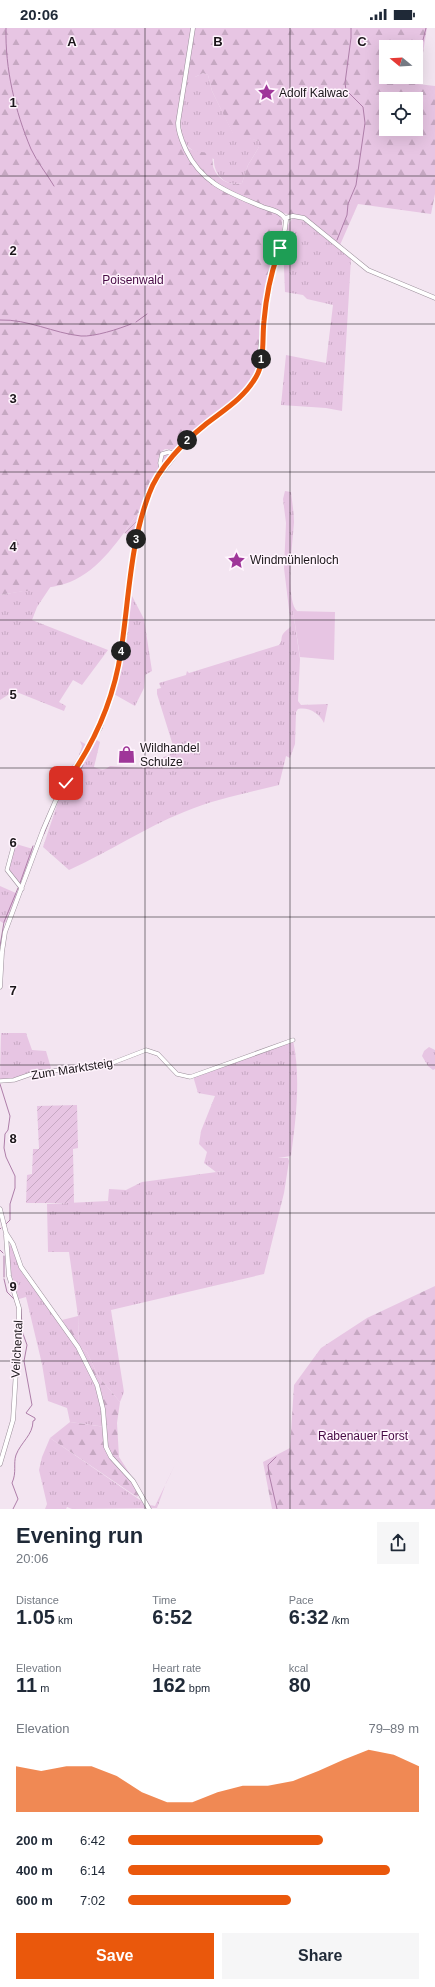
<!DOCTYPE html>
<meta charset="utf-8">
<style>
body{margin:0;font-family:Helvetica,sans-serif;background:#f6f6f7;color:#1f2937;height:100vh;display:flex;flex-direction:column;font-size:15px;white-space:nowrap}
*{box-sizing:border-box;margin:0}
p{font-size:13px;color:#747a83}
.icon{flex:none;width:22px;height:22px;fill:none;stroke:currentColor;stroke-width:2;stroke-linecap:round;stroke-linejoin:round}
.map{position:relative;height:1481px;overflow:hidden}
.panel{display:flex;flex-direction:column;background:#fff;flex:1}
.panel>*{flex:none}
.needle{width:26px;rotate:288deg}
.buttons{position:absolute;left:379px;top:12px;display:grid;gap:8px}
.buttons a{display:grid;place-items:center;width:44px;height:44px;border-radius:0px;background:#fff;box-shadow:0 4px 16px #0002;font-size:20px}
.pin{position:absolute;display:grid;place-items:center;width:34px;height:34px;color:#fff;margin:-17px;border-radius:8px;box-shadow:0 2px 6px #0006}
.km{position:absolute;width:20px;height:20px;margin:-10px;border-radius:50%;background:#222;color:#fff;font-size:11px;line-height:20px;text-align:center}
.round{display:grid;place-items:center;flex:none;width:42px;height:42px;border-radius:0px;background:#f6f6f7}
.overview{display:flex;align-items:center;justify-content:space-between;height:68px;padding:0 16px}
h1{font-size:22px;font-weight:600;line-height:30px}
.stats{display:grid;grid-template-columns:repeat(3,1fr);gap:6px;height:68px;padding:4px 16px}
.stats div{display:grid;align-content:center}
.stats b{font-size:20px;font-weight:600}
.stats small{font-size:11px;font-weight:400}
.stats p{font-size:11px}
.chart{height:112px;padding:8px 16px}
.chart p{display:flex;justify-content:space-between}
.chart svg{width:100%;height:72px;margin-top:4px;fill:#ea580c;opacity:.7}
.cta{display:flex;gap:8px;margin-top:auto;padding:8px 16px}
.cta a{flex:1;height:46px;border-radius:0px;background:#ea580c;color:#fff;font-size:16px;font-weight:600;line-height:46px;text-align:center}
.cta a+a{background:#f6f6f7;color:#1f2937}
ul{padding:0 16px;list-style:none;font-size:13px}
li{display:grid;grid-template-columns:64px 48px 1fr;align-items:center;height:30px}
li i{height:10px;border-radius:5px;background:#ea580c}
.status{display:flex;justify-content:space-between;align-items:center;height:28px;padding:0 20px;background:#fff;direction:ltr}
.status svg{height:11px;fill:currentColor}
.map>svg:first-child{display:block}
</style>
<div class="status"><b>20:06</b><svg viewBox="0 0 49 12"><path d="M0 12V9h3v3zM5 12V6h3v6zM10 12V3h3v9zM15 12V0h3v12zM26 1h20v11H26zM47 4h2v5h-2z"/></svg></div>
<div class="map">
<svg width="435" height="1481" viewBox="0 0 435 1481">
<defs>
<pattern id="grass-tufts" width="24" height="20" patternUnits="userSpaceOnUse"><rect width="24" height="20" fill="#e7c5e3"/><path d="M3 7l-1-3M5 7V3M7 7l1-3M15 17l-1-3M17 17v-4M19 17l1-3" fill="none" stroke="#c6a8c2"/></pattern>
<pattern id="forest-firs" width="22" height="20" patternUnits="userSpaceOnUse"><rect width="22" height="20" fill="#e7c5e3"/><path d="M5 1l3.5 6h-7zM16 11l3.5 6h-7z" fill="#c6a8c2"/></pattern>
<pattern id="garden-furrows" width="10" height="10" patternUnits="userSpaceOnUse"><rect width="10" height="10" fill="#e7c5e3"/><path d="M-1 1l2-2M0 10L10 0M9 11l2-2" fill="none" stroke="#c6a8c2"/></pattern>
</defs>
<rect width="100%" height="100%" fill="#f3e5f1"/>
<path fill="url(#grass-tufts)" d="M203 45 208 47 212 63 233 105 259 113V119L248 137 242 155C227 160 213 147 214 131 206 128 197 126 191 121 173 109 185 67 187 49H195Z
M295 190 304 193 351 231 342 383 326 380 281 377 286 327 326 335 333 277 307 271 303 267 285 264 283 215 288 197 292 191Z
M285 463 291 464C292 474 294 484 294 494 293 511 285 572 297 583H293L300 631 298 673 301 677 328 676 324 695C319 685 309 679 298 681L296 684 295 716 290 730 286 728 279 757C247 765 215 771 184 784 144 800 109 824 69 842L43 819 60 768 95 711 100 714 94 739C101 742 104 743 110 738L140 740 175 724 157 666V661L161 660 159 655 186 647 187 643 189 645 279 617C282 613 281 612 282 608 284 603 289 601 291 598L284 540 286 495 283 471Z
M51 558 37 579 32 592 108 622 82 657 73 652 59 674 66 678 64 683 14 663 0 672V567Z
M131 563 132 568 144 591 152 643 145 647 144 660 135 678 112 665 122 631Z
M80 713 87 717 69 747 54 741C71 745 78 733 82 718Z
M16 816 33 821 20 857 8 841Z
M0 858 18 866 7 894 3 895 0 893Z
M1 1005H26L32 1022 46 1023 51 1040 50 1042 10 1051H0Z
M293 1012C301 1049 296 1091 291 1128L278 1130H288L289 1133 284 1165 264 1246 111 1282 124 1364 120 1374 98 1348 87 1324 81 1320 97 1357 106 1399 70 1394 67 1380 48 1373 42 1336 26 1269 19 1271 11 1245 8 1218 11 1217 22 1245 63 1299 66 1297 79 1316 78 1288 69 1224H48L47 1176 108 1173 109 1161 126 1162 142 1154 224 1143 216 1144 204 1135 207 1124 199 1116 201 1103 215 1068 198 1065 193 1048Z
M429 1019 435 1022V1041L433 1042 428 1038 422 1028 424 1023Z
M50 1410 143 1474 115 1431 119 1429 150 1477 155 1478 175 1437 166 1455 157 1480 72 1481 67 1479 66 1481H45L47 1476 39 1442 42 1429Z"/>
<path fill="url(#forest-firs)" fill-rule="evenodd" d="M0 0H427L418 56 435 58V166L431 186 358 176 340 217C322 203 306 188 282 185V210L273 235 258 342C241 378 200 393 176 422L165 421 161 424 158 431 159 444 148 463 141 486 138 485C120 510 100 542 70 554 52 561 20 563 0 567ZM386 19H416V49H386ZM203 45 208 47 212 63 233 106 259 113V119L248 137 242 155C232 159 218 152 214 141 212 137 213 131 212 126 206 124 196 124 190 121 174 112 185 64 187 50L195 49ZM386 71H416V101H386Z
M165 426 171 428 163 438 161 433Z
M435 1258V1481H272L263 1434 290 1420 294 1357 321 1320 367 1290Z
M78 1288 79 1317 62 1292Z
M80 1319 87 1324 98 1348 120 1374 117 1395 119 1429 115 1431 139 1467 137 1469 50 1410 70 1394 105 1399 97 1357Z"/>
<path fill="url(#garden-furrows)" d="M138 485 141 486 135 509 124 505Z
M77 1077 78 1120 73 1121 74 1175H26L27 1147 32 1146 33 1121H39L37 1078Z"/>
<path fill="#e7c5e3" d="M293 583 335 584 334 632 300 629Z"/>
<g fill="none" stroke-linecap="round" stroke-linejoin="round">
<path stroke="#ae7ea9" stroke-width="1" d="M6 0C5 41 15 83 31 121 37 134 47 146 54 158
M420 24 426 0
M337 212 347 187 348 176 356 157 365 95 363 79 346 62 345 55 351 10V0
M0 292C28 291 53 305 81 308 94 309 119 301 131 296
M136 294 147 286
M60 768 70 761 83 737
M44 806 53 783
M20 855 33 818
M0 918 4 894 18 860
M0 1056 10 1088 8 1102 5 1106 4 1120 6 1129 15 1148V1160L10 1176V1192L6 1196
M0 1201 1 1200
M0 1222 3 1225
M4 1249V1228
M4 1251 7 1264 14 1271
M21 1281 22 1298
M276 1429 268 1437 269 1446 277 1481
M13 1481 18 1471 12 1455C17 1444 13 1436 16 1427 21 1414 33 1407 33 1393L35 1392V1390L26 1385 32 1377 24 1333 27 1317 22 1303"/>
<defs>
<path id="minor" d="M162 444 160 435 162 426 169 424 175 426
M14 816 7 842 22 861
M0 1053 14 1052 37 1044 102 1039 146 1022 158 1026 177 1046 190 1049 293 1012"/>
<path id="tertiary" d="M285 190 293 188 304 190 368 242 435 270
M0 959 2 924 5 904 43 802 59 765 100 700 119 638 135 515 150 463 162 444 189 410 232 377 243 366 257 347 265 283 275 235 285 201 286 192C281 183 271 182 263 179 230 165 202 156 186 122 182 113 178 105 178 95L193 0
M0 1181 6 1205 13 1216 21 1239 78 1319 97 1357 103 1381 106 1419 111 1429 133 1453 149 1481
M0 1436 13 1392 19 1294V1280L9 1248 6 1207"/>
</defs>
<use href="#minor" stroke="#9b8f9a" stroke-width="4.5"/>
<use href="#tertiary" stroke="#9b8f9a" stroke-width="5"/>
<use href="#minor" stroke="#fff" stroke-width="3.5"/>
<use href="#tertiary" stroke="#fff" stroke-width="4"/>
</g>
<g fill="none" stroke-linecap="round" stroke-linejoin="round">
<defs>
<path id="route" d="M66 755C94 716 114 670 121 623 129 571 130 516 149 466 158 440 185 413 206 396 224 382 244 370 256 349 265 334 262 310 264 293 266 269 272 241 280 220"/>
</defs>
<use href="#route" stroke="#fff" stroke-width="8"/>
<use href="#route" stroke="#ea580c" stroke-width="5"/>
</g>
<path fill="none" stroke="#1b161a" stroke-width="1" stroke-opacity="0.55" d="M145 0V1481M290 0V1481M0 148H435M0 296H435M0 444H435M0 592H435M0 740H435M0 889H435M0 1037H435M0 1185H435M0 1333H435"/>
<defs>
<symbol id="sight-bare" viewBox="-9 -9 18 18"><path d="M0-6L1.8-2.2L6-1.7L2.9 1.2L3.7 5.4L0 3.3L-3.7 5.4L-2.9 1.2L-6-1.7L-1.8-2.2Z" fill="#9f3699" stroke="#fff4fd" stroke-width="2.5" paint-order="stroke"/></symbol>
<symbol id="shop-bare" viewBox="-9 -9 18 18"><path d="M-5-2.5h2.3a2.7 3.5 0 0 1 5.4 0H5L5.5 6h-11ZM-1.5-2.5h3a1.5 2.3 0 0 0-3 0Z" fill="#9f3699" stroke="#fff4fd" stroke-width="2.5" paint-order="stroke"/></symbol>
</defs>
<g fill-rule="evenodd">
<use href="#sight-bare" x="254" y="52" width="25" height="25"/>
<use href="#sight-bare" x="224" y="520" width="25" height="25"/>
<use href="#shop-bare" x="114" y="714" width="25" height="25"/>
</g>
<g text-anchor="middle" stroke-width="3" stroke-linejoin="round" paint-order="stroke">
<g font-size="12" fill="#1b161a" stroke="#fff4fd" text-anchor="start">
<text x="279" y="69">Adolf Kalwac</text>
<text x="250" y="536">Windmühlenloch</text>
<text x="140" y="724">Wildhandel<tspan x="140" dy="14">Schulze</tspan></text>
</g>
<g font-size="12" fill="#470b45" stroke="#fff4fd">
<text x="133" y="256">Poisenwald</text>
<text x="363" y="1412">Rabenauer Forst</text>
</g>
<g font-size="12" fill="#1b161a" stroke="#fff4fd">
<text transform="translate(72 1041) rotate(-9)" y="4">Zum Marktsteig</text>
<text transform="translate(17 1321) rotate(-87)" y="4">Veilchental</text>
</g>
</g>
<g font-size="13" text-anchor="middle" font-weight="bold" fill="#1b161a" stroke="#fff4fd" stroke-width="3" stroke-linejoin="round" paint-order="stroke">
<text x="72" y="18">A</text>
<text x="218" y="18">B</text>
<text x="362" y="18">C</text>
<text x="13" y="79">1</text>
<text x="13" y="227">2</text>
<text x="13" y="375">3</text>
<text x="13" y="523">4</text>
<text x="13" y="671">5</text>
<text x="13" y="819">6</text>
<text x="13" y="967">7</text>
<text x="13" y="1115">8</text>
<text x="13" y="1263">9</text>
</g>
</svg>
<div class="buttons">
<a><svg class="needle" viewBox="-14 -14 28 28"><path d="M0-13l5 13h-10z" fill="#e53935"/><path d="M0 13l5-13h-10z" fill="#747a83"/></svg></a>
<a><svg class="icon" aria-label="locate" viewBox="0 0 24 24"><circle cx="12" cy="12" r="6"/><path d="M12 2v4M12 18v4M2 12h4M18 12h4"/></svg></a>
</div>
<div class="pin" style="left:280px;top:220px;background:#1e9e55"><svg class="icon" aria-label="arrive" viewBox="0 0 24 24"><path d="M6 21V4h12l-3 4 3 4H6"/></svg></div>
<div class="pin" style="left:66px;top:755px;background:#d93025"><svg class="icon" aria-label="check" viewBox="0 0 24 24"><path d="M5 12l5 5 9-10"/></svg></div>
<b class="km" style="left:261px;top:331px">1</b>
<b class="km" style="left:187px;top:412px">2</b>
<b class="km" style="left:136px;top:511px">3</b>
<b class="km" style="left:121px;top:623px">4</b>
</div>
<section class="panel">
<div class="overview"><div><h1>Evening run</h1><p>20:06</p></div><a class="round"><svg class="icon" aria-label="share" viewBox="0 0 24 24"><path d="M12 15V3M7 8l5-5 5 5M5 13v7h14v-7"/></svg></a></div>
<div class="stats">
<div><p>Distance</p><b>1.05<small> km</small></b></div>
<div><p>Time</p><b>6:52</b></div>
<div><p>Pace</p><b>6:32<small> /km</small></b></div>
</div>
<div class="stats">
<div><p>Elevation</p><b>11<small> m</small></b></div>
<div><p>Heart rate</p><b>162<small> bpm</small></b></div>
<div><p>kcal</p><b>80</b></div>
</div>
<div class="chart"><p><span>Elevation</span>79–89 m</p>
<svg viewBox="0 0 160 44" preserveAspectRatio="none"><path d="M0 44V16L10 19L20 16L30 16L40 22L50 32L60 38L70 38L80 32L90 28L100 28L110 25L120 19L130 12L140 6L150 9L160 16V44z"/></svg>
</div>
<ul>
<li><b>200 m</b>6:42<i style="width:67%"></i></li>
<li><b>400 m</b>6:14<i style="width:90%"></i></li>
<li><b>600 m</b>7:02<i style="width:56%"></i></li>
</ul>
<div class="cta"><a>Save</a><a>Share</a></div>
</section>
